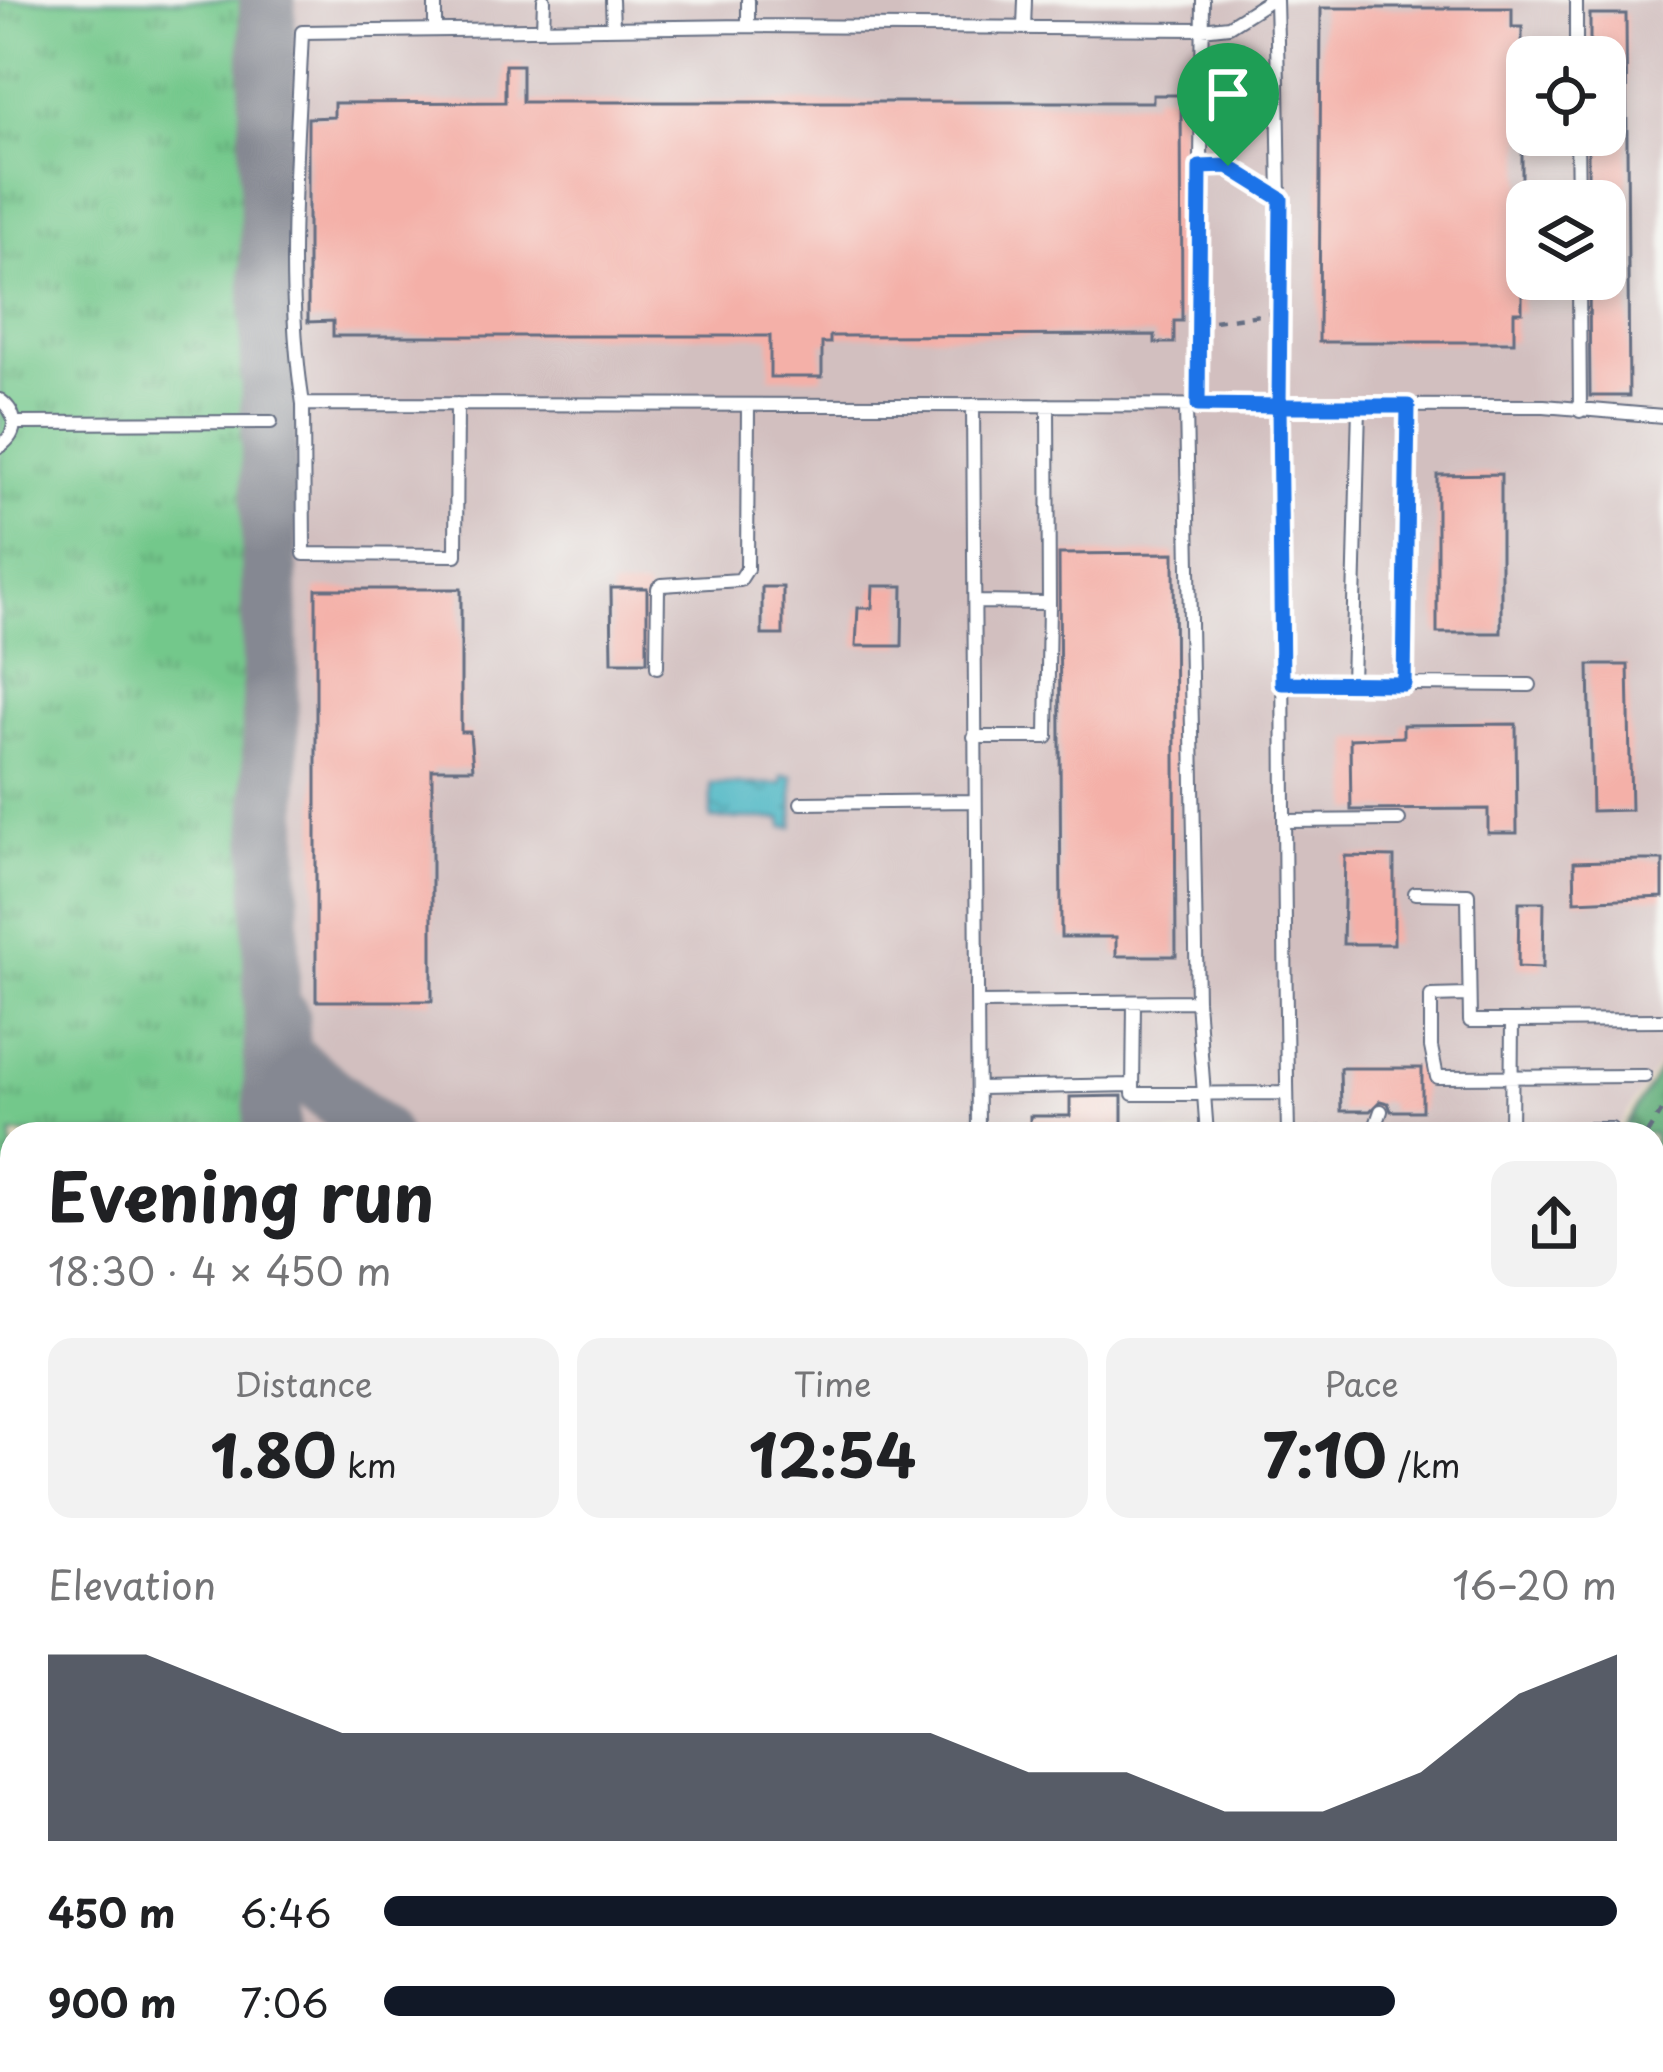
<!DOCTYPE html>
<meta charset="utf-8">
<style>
body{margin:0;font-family:"Playpen Sans",sans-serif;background:#f2f2f2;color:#202124;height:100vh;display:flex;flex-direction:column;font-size:45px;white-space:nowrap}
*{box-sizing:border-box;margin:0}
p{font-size:39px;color:#757577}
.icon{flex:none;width:66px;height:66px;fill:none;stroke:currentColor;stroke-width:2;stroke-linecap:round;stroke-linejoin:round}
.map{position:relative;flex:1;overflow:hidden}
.details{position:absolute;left:0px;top:1122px;width:1665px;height:951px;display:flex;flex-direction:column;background:#fff;border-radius:36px 36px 0 0;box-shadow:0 6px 18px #0003}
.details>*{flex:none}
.buttons{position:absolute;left:1506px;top:36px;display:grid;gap:24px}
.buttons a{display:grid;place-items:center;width:120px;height:120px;border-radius:24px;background:#fff;box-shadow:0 6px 18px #0003;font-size:60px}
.pin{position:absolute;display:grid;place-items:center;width:102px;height:102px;color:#fff;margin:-123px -51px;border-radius:50% 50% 50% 0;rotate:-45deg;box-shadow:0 0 12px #0007}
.pin .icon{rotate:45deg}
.round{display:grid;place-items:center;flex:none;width:126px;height:126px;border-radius:24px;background:#f2f2f2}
.head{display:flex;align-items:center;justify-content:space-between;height:204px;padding:0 48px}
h1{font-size:66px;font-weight:700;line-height:90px}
.figures{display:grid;grid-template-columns:repeat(3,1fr);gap:18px;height:204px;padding:12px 48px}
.figures div{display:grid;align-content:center;border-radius:24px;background:#f2f2f2;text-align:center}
.figures b{font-size:60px;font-weight:700}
.figures small{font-size:33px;font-weight:400}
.figures p{font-size:33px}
.chart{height:336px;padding:24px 48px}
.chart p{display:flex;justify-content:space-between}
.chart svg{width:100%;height:216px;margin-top:12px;fill:#111827;opacity:.7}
ul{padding:0 48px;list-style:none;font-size:39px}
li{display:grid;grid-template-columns:192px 144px 1fr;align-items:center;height:90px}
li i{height:30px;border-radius:15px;background:#111827}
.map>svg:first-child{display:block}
</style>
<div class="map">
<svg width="1663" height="2072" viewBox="0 0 1663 2072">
<defs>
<pattern id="grass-tufts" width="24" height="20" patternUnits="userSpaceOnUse" patternTransform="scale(3)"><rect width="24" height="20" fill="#73c88b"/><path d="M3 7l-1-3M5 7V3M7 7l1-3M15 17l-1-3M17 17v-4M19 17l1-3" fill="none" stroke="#5ea375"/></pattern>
<pattern id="forest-firs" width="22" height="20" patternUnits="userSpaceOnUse" patternTransform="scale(3)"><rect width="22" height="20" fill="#5eac77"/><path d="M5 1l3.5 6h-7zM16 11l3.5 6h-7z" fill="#4d8c65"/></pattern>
<pattern id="water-ripples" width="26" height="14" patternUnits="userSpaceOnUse" patternTransform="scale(3)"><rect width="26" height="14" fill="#48b5c3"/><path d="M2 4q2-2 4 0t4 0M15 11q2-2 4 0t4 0" fill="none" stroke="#3b94a2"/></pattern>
</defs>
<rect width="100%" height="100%" fill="#f6f6f2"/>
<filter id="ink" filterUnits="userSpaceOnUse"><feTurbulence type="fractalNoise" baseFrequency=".00833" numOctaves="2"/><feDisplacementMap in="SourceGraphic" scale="24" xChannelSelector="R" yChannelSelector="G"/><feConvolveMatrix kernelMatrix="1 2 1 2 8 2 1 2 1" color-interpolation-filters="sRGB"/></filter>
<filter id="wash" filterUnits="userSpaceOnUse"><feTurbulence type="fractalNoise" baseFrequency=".004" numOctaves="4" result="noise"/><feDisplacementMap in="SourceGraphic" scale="48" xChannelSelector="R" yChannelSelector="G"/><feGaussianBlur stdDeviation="2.7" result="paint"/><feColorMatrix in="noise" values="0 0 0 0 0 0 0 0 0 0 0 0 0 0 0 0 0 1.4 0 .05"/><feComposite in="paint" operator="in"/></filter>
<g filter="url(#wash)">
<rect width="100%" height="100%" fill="#efe2c6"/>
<path fill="#d2bfbf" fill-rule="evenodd" d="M290 0H1663V1057L1615 1134H293ZM1527 57H1605V135H1527ZM1527 201H1605V279H1527Z
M292 2061H779L783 2072H291Z"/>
<path fill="url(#grass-tufts)" stroke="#477c74" stroke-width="3" d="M0 0H244L246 1134H12V2061H248V2072H0Z"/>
<path fill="url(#forest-firs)" stroke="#3c6e6a" stroke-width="3" d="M1663 1063V1179L1653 1195V1134H1620Z"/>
<path fill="url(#water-ripples)" stroke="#327290" stroke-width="3" d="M782 776H793V827H783L782 819H711V784H782Z"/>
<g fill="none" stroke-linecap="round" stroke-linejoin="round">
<path stroke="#858892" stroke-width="57" d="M267 0 272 1134
M281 1017 282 1055 380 1134
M272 2061V2072"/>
</g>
<g id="blocks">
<path fill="#f4b0a8" d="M1321 8H1512V27H1522V312H1514V342H1319Z
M1590 14H1626L1629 396H1590L1589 279H1605V201H1588V135H1605V57H1590Z
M505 65H522V102H1153V95H1181L1182 321H1174V343H1155V335L830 336V343H822V377H770V336H333V321L308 322V118L334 117V103L505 102Z
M1501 474V633H1437V475Z
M1174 553 1176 956H1116V937H1061L1059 554Z
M873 586H903L902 646H856L858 608H872Z
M762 587H783V635H762Z
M611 588H647V662H612Z
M316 589H461V732H470L473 769H432V1001H316Z
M1589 665H1628L1631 810 1592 811Z
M1516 724 1517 833H1488V809L1351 810 1350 739 1403 737V725Z
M1345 856 1394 857V944H1343Z
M1640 860H1663V897L1575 901 1574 862Z
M1519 902H1544L1543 968 1518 967Z
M1340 1068H1422V1111H1391L1388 1103 1380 1101 1370 1111H1341Z
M1122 1096V1134H1030V1116H1070V1097Z"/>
</g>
</g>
<g filter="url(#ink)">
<use href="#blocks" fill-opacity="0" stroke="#656e82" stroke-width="3"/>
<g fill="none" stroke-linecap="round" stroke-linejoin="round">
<defs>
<path id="service" d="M612 0 613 28
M1276 0C1286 378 1280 756 1288 1134
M1576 0V57
M748 26 1202 29 1229 26 1270 0
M1024 28 1025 0
M543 29 544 0
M435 30V0
M1577 135 1578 201
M1579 279 1580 411
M0 400C18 413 19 433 0 446
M303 404C284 283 297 154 302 32L748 26V0
M457 404 456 555 304 554 303 404 1544 406 1663 416
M973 405 978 1134
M1198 405 1203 0
M1186 406 1197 1001 1207 1134
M15 423 271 422
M975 602 1049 603 1048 405
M657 667 658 588 662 585 740 580 747 569 748 405
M1282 683 1530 685
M1352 684 1359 406
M1404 684 1408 406
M974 737H1047L1049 603
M801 803 974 801
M1284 821 1399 820
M1415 893 1468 894 1470 1021H1512
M1469 995 1431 996V1047L1437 1077 1645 1076
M1134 1002 1133 1094 1287 1093
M979 1003 1197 1001
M978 1088 1133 1085
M1434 1129H1611
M1315 1134 1374 1131 1381 1111
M1511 1134 1512 1021 1663 1020
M818 2061 825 2072
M865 2061 879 2072
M570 2072V2061
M753 2072V2061
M921 2072 928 2061"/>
<path id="tertiary" d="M1644 2061 1657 2072"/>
<path id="secondary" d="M1653 1221 1663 1205
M1121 2072 1127 2061"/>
</defs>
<use href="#service" stroke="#656e82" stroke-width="16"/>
<use href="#tertiary" stroke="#656e82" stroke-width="34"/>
<use href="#secondary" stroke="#656e82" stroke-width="38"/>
<path stroke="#656e82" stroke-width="4.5" stroke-dasharray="9 9" stroke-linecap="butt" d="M1218 167H1228L1266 190
M1214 321 1268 314
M1647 1134 1663 1108
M1653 1522 1663 1524"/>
<use href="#service" stroke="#fff" stroke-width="12"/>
<use href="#tertiary" stroke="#fff" stroke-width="30"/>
<use href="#secondary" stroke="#fff" stroke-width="33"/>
</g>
</g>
<g fill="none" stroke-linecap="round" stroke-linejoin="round" filter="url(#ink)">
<defs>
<path id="route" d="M1228 166 1200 167 1198 405 1279 406 1282 683 1404 684 1408 406H1279L1281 199 1228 166"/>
</defs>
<use href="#route" stroke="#fff" stroke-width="24"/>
<use href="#route" stroke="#1a73e8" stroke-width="15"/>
</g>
</svg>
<div class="buttons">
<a><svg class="icon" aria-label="locate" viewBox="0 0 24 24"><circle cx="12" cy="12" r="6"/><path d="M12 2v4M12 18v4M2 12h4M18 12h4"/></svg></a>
<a><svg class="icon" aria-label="layers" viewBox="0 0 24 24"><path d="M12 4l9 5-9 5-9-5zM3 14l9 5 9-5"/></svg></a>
</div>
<div class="pin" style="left:1228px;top:166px;background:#1e9e55"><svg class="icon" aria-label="arrive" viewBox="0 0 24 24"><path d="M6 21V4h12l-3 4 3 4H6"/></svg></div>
<section class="details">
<div class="head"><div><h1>Evening run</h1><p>18:30 · 4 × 450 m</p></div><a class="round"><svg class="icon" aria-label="share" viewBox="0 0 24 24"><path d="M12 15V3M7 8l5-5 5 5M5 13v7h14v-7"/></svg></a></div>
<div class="figures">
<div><p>Distance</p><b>1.80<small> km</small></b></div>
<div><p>Time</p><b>12:54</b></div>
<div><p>Pace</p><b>7:10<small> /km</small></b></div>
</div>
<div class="chart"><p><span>Elevation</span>16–20 m</p>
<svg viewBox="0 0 160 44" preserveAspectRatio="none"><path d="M0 44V6L10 6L20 14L30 22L40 22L50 22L60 22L70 22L80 22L90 22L100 30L110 30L120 38L130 38L140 30L150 14L160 6V44z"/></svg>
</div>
<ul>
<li><b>450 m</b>6:46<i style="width:100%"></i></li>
<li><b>900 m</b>7:06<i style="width:82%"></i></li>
</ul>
</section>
</div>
